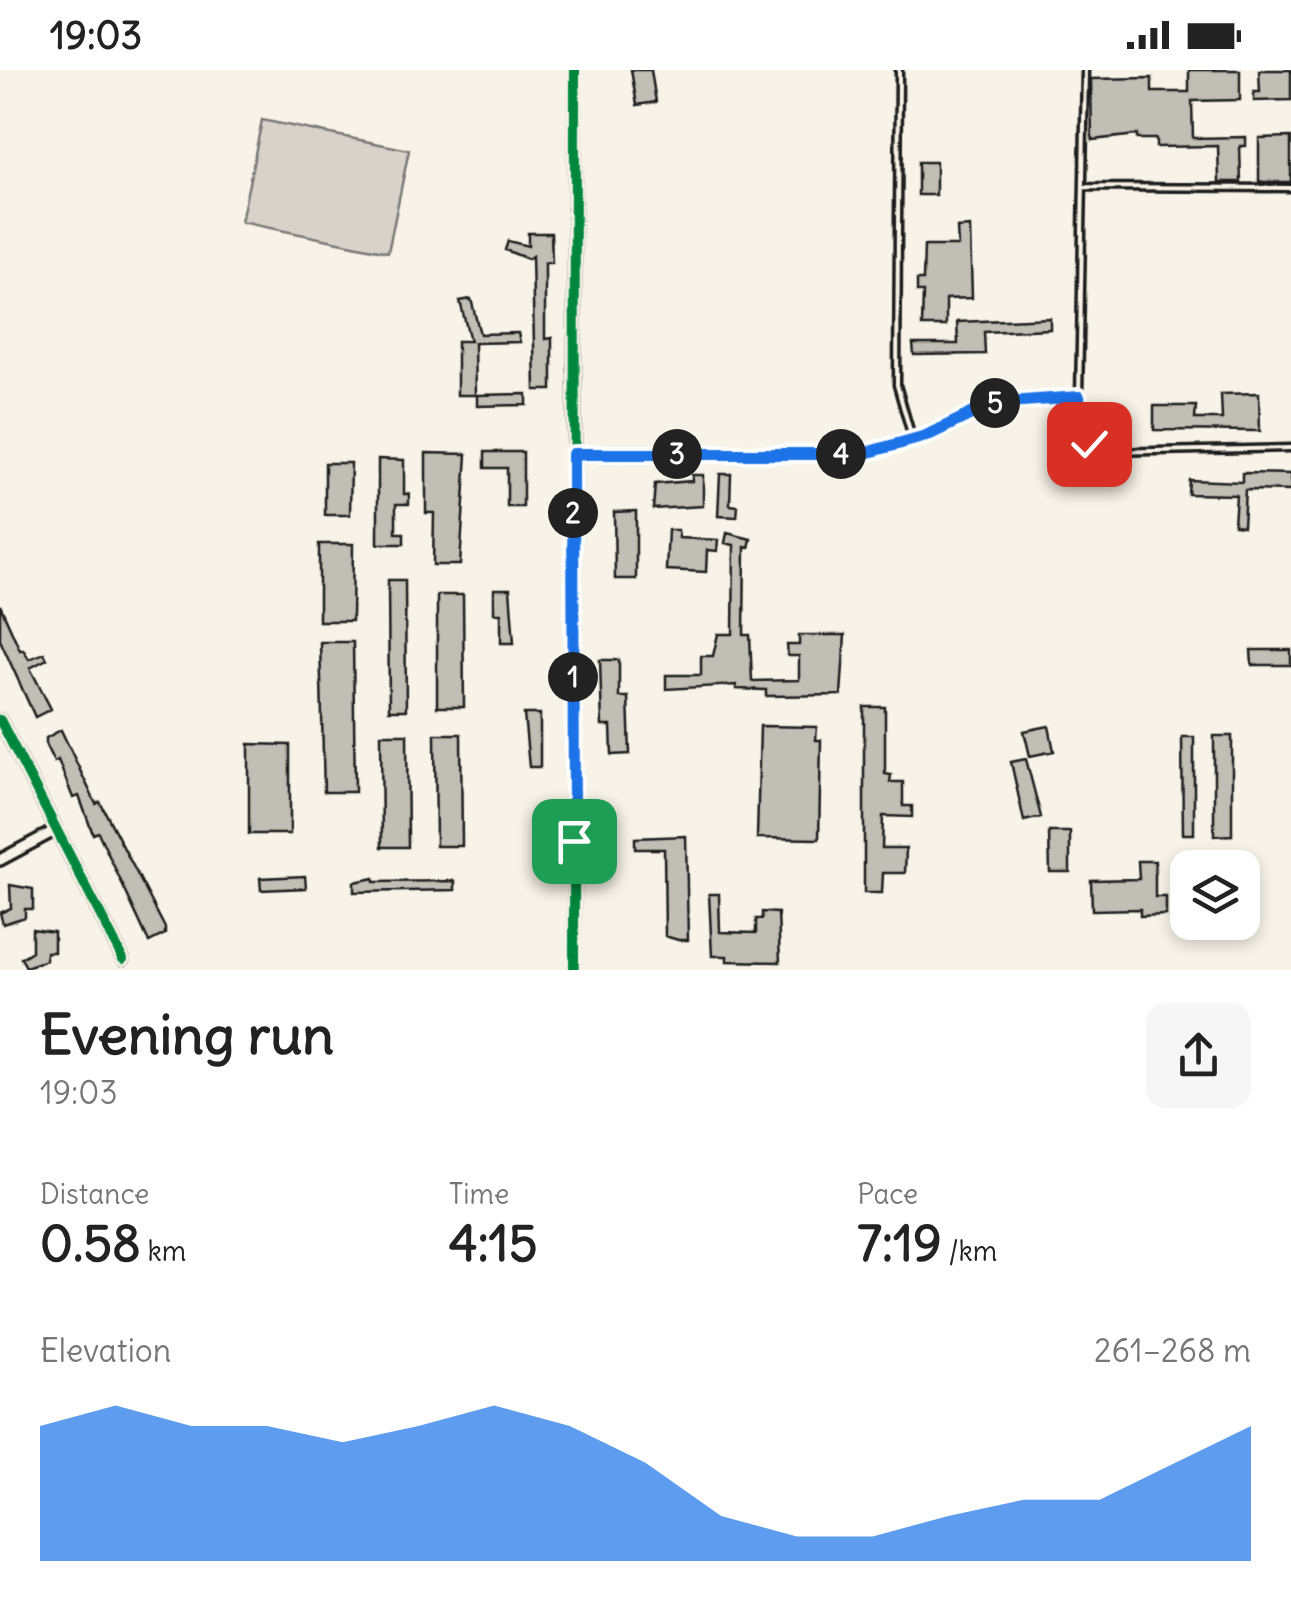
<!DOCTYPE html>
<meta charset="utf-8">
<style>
body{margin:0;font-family:Delius,sans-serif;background:#f6f6f6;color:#222;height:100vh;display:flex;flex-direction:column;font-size:38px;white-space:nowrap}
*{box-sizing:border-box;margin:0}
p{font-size:32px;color:#767676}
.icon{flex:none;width:55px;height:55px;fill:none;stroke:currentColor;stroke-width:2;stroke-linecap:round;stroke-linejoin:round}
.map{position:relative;height:900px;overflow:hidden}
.details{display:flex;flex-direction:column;background:#fff;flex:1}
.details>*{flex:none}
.tools{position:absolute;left:1170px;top:780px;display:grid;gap:20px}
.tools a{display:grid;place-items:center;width:90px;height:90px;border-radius:20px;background:#fff;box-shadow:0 5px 15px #0003;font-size:50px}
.pin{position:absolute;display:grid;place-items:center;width:85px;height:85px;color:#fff;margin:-42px;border-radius:20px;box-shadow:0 5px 15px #0006}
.km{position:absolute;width:50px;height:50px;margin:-25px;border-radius:50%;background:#222;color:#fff;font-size:28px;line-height:50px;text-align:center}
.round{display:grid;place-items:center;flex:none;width:105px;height:105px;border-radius:20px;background:#f6f6f6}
.summary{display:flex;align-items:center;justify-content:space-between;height:170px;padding:0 40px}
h1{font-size:55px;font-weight:700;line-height:75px}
.figures{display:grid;grid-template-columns:repeat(3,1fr);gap:15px;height:170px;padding:10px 40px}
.figures div{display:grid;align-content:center}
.figures b{font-size:50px;font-weight:700}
.figures small{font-size:28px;font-weight:400}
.figures p{font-size:28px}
.chart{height:280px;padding:20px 40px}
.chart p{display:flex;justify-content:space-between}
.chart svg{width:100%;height:180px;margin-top:10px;fill:#1a73e8;opacity:.7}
.status{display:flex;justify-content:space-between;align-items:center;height:70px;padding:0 50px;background:#fff;direction:ltr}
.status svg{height:28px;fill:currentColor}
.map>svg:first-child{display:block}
</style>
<div class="status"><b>19:03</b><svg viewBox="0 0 49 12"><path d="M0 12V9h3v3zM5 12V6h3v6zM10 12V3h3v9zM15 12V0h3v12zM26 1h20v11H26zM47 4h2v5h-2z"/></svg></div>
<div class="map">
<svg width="1291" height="900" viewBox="0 0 1291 900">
<rect width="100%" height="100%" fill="#f7f3e8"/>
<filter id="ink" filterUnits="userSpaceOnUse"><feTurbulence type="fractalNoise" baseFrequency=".01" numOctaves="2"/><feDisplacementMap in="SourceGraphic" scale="20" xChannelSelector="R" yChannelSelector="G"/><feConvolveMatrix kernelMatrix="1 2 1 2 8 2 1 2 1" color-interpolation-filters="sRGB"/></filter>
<g filter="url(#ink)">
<path fill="#d7d3cb" stroke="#7a7874" stroke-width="2.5" d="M262 50 409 80 388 182 241 152Z"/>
<path fill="#c0beb5" stroke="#1c1c1c" stroke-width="2.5" d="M631 0H651L656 32 637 35Z
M1189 0H1240V30L1192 31 1193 68 1246 67V76H1240L1241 112H1219L1218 76 1156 77V69H1137V65L1092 70 1091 9 1152 8V22H1189Z
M1259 0H1291V30L1254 31V22H1260Z
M1291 67V112H1259V68Z
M918 92H936V125H918Z
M970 157 972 228 946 229V256H922L923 222H917V210H923L924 176H958L957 158Z
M528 163H551L552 193H545V269L552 268V320H535L532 186 528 189 505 180 508 171 528 176Z
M471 229 480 264 518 263 520 272 474 273 475 325H457V271H470L460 231Z
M1050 248V259L984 262 985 284 914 285 913 274H958L957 252Z
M1259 323 1260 361 1154 360V336H1196L1195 349H1222L1221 324Z
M527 324V335L477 336V325Z
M485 382H523V437H507V398H485Z
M426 383 467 384 460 495H433L434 443H426Z
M378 389 404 390V424H409V434H396V463H404V474H378Z
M325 393H351L350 445H325Z
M1242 403 1291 404V421L1245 420 1243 456 1234 455 1236 425 1188 424 1189 410 1242 412Z
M720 404H731L730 435 738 436 737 447 718 446Z
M692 405H703V436L653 439 655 414 692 411Z
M636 441V509H615L614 442Z
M668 460H678L679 468 718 470 717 481 707 480 706 502 666 500Z
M727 463 751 469 749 478 745 477 744 565H750L752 611 799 610V586H788L787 575H799V565H845L841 625 766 626V620L736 619V615L666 619V605H701V586H713L718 564H733L734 475 725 473Z
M319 474H353L352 551H319Z
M388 510H405L406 640H389Z
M494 519H510L514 573H501V543H494Z
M437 525H463L464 637H437Z
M0 535 20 580 23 579 29 589 44 583 47 589 30 598 51 639 35 647 0 570Z
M320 572H353L355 722H324Z
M1251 580H1291V595H1252Z
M600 590H619V627H628L630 684 612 685 611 656H602Z
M864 637H885V704L891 705 890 712H903V736H912V747L883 746 882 778H906L905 803H883L882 823H864Z
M524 644H540V697H529Z
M760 656 817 657 816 670H821L819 769 757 768Z
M1049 656 1054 681 1030 686 1024 661Z
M61 660 96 734 100 732 165 858V864L149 872 98 762 93 764 79 726 73 728 58 690 54 692 46 676V668Z
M381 664H407L408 777H382Z
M435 664H461L462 776H436Z
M1214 666H1232V765L1214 766Z
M1182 667H1194V764H1183Z
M249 674 290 675V764H249Z
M1026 689 1041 747 1024 751 1011 692Z
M1049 762H1070V802H1050Z
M686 766 688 870H678L665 866 664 779H635V768Z
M1138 791H1155V827H1166V845L1140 846V839L1092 840 1091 810 1139 809Z
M305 806 306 818 261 820 260 808Z
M374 808V812L455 811V820L354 822V812Z
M10 815 33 819V839H25V847L3 854 0 843 11 838Z
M709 824H719L720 862 756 863V849H762V842L778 843 780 892 727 891V886H712Z
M32 859 54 862V882H46V890L26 897 21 888 32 881Z"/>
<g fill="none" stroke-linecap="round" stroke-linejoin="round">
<defs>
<path id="service" d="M899 0 897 315 913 371
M1085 0 1079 327C1082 355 1080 369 1108 382L1291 378
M1083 117 1291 118
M577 384H862L926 366 994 333 1077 327"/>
<path id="minor" d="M0 650 123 889
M0 790 56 760
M574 900 575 0"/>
</defs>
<use href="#service" stroke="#1c1c1c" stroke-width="11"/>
<use href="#minor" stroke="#1c1c1c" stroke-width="16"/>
<use href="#service" stroke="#f7f3e8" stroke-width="4"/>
<use href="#minor" stroke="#f7f3e8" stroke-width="9"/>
<defs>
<path id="cycleway" d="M0 650 123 889
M574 900 575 0"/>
</defs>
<use href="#cycleway" stroke="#f7f3e8" stroke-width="16"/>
<use href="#cycleway" stroke="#00873e" stroke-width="10"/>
</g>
</g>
<g fill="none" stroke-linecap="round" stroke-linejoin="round" filter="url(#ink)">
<defs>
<path id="route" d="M574 771 573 384H862L926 366 994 333 1079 327 1082 364 1089 374"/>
</defs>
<use href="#route" stroke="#fff" stroke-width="20"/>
<use href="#route" stroke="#1a73e8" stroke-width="12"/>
</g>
</svg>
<div class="tools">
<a><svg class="icon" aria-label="layers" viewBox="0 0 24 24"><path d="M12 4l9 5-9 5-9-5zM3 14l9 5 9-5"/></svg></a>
</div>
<div class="pin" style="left:574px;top:771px;background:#1e9e55"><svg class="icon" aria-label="arrive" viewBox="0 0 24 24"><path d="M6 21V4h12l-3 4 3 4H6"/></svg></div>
<div class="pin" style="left:1089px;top:374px;background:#d93025"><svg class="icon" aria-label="check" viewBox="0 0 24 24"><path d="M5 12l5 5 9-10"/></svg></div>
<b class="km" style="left:573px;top:607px">1</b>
<b class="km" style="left:573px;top:443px">2</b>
<b class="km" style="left:677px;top:384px">3</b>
<b class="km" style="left:841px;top:384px">4</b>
<b class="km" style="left:995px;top:333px">5</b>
</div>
<section class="details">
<div class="summary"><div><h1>Evening run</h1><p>19:03</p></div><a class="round"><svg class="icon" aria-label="share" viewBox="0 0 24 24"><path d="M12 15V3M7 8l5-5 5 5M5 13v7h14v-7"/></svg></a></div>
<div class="figures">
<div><p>Distance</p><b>0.58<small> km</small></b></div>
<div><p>Time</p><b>4:15</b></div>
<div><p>Pace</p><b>7:19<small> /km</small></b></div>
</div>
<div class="chart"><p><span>Elevation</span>261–268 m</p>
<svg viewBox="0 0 160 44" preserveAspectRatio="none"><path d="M0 44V11L10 6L20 11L30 11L40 15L50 11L60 6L70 11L80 20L90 33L100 38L110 38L120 33L130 29L140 29L150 20L160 11V44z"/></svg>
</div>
</section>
